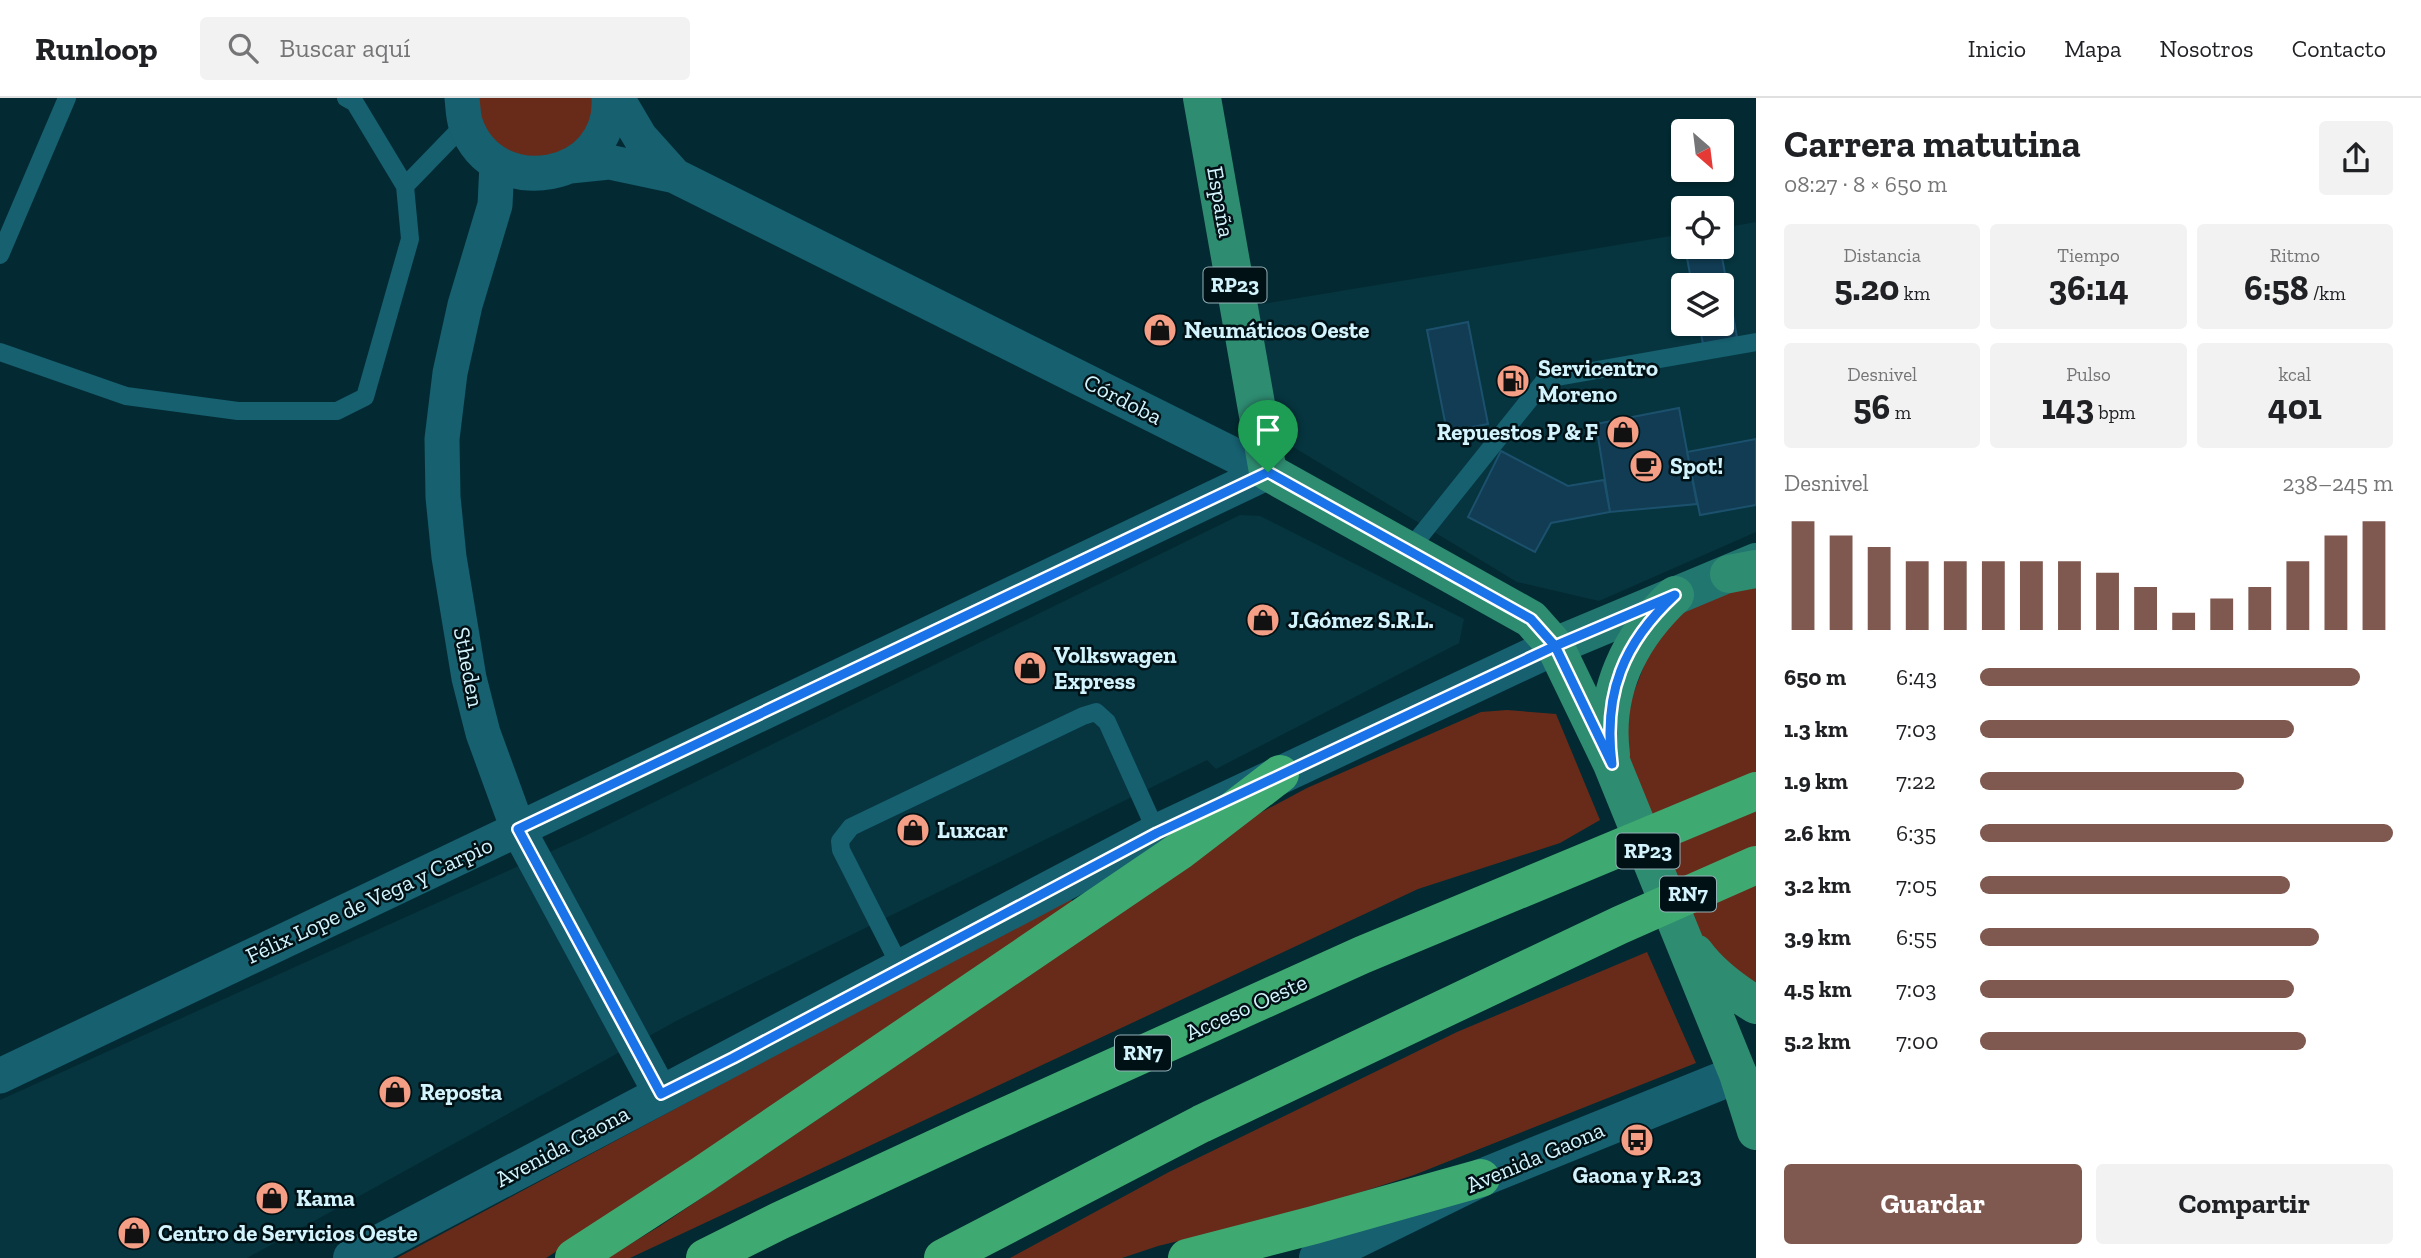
<!DOCTYPE html>
<html lang="es">
<meta charset="utf-8">
<style>
body{margin:0;font-family:"Zilla Slab",serif;background:#f2f2f2;color:#202124;height:100vh;display:flex;flex-direction:column;font-size:26px;white-space:nowrap}
*{box-sizing:border-box;margin:0}
p{font-size:23px;color:#757577}
.icon{flex:none;width:38px;height:38px;fill:none;stroke:currentColor;stroke-width:2;stroke-linecap:round;stroke-linejoin:round}
.map{position:relative;flex:1;overflow:hidden}
.side{display:flex;flex-direction:column;background:#fff;width:665px}
.side>*{flex:none}
.needle{width:46px;rotate:152deg}
.fabs{position:absolute;left:1671px;top:21px;display:grid;gap:14px}
.fabs a{display:grid;place-items:center;width:63px;height:63px;border-radius:7px;background:#fff;box-shadow:0 2px 5px #0004;font-size:35px}
.pin{position:absolute;display:grid;place-items:center;width:60px;height:60px;color:#fff;margin:-72px -30px;border-radius:50% 50% 50% 0;rotate:-45deg;box-shadow:0 0 7px #0007}
.pin .icon{rotate:45deg}
.round{display:grid;place-items:center;flex:none;width:74px;height:74px;border-radius:7px;background:#f2f2f2}
.overview{display:flex;align-items:center;justify-content:space-between;height:119px;padding:0 28px}
h1{font-size:38px;font-weight:800;line-height:52px}
.figures{display:grid;grid-template-columns:repeat(3,1fr);gap:10px;height:119px;padding:7px 28px}
.figures div{display:grid;align-content:center;border-radius:7px;background:#f2f2f2;text-align:center}
.figures b{font-size:35px;font-weight:800}
.figures small{font-size:19px;font-weight:400}
.figures p{font-size:19px}
.chart{height:196px;padding:14px 28px}
.chart p{display:flex;justify-content:space-between}
.chart svg{width:100%;height:126px;margin-top:7px;stroke:#7f5950;stroke-width:6}
.button{display:flex;gap:14px;margin-top:auto;padding:14px 28px}
.button a{flex:1;height:80px;border-radius:7px;background:#7f5950;color:#fff;font-size:28px;font-weight:800;line-height:80px;text-align:center}
.button a+a{background:#f2f2f2;color:#202124}
ul{padding:0 28px;list-style:none;font-size:23px}
li{display:grid;grid-template-columns:112px 84px 1fr;align-items:center;height:52px}
li i{height:18px;border-radius:9px;background:#7f5950}
header{display:flex;align-items:center;gap:42px;box-sizing:border-box;height:98px;padding:0 35px;background:#fff;border-bottom:2px solid #e0e0e0}
header strong{font-size:33px}
nav{display:flex;gap:38px;margin-inline-start:auto;font-size:24px}
.search{width:490px;height:63px;background:#f2f2f2;display:flex;align-items:center;gap:18px;box-sizing:border-box;padding:0 24px;border-radius:7px;color:#757577;font-size:26px}
main{display:flex;flex:1;min-height:0}
.map>svg:first-child{display:block}
</style>
<header>
<strong>Runloop</strong>
<div class="search"><svg class="icon" aria-label="search" viewBox="0 0 24 24"><circle cx="10" cy="10" r="6"/><path d="M15 15l6 6"/></svg>Buscar aquí</div>
<nav><a>Inicio</a><a>Mapa</a><a>Nosotros</a><a>Contacto</a></nav>
</header>
<main>
<div class="map">
<svg width="1756" height="1160" viewBox="0 0 1756 1160">
<rect width="100%" height="100%" fill="#032a32"/>
<path fill="#06353f" fill-rule="evenodd" d="M1756 124V434L1599 503 1517 484 1280 341 1257 207 1683 136 1684 149H1722V130ZM1684 187H1722V226H1684Z
M1240 417 1260 418 1464 521 1459 545 1216 671 1207 662 678 922 247 1160H0V1002L583 739Z"/>
<path fill="#692b19" d="M477 0H595C592 10 590 29 583 36 543 80 482 58 477 0Z
M1756 482V897L1705 852 1619 633 1662 521Z
M1507 612 1556 616 1600 722 1560 745 1418 791 630 1160H607L660 1128 861 992 1226 733 1307 690 1481 614Z
M1070 799 1073 805 629 1107 546 1160H397Z
M1647 854 1696 965 1414 1077 1309 1111 1158 1148 1122 1160H1010L1169 1074 1457 934Z"/>
<path fill="#113c53" stroke="#1c516e" stroke-width="2" d="M1685 149H1720L1737 239 1703 246 1699 226H1722V187H1692Z
M1468 224 1488 326 1447 334 1427 232Z
M1679 310 1697 406 1610 414 1596 326Z
M1756 341V407L1700 417 1687 354Z
M1501 353 1568 388 1604 382 1610 414 1551 425 1535 454 1468 419Z"/>
<g fill="none" stroke-linecap="round" stroke-linejoin="round">
<path stroke="#166070" stroke-width="18" d="M405 88 465 26
M0 157 67 0
M0 254 126 298 238 313H337L365 299 410 141 405 88 355 5 346 0
M1409 452 1546 281 1756 244
M901 870 841 752 840 743 851 729 1083 618 1096 614 1107 624 1157 735"/>
<path stroke="#166070" stroke-width="35" d="M462 0C463 8 463 19 466 27 494 105 614 83 609 0
M617 0 640 39 675 78
M497 66 495 107 465 207 450 275 442 341 443 399 449 459 469 580 483 635 518 731 661 996
M570 68 609 64 675 78 1268 374
M0 978 1268 374"/>
<path stroke="#166070" stroke-width="38" d="M352 1160 1157 735 1555 548
M1318 1160 1481 1080 1738 976"/>
<path stroke="#227670" stroke-width="38" d="M1555 548 1756 464"/>
<path stroke="#2e8c71" stroke-width="38" d="M1202 0 1268 374 1531 521 1555 548 1612 666 1738 976 1756 1033
M1729 476 1756 471
M1611 657C1603 594 1629 540 1675 497
M1695 855C1711 877 1733 893 1756 907"/>
<path stroke="#3eaa71" stroke-width="38" d="M574 1160 702 1077 1181 752 1280 676
M705 1160 779 1123 975 1032 1362 857 1756 693
M943 1160 1201 1026 1620 827 1756 767
M1187 1160 1314 1127 1481 1080"/>
</g>
<g fill="none" stroke-linecap="round" stroke-linejoin="round">
<defs>
<path id="route" d="M1268 374 518 731 661 996 733 960 1157 735 1555 548 1612 666C1603 596 1623 545 1675 497L1555 548 1531 521 1268 374"/>
</defs>
<use href="#route" stroke="#fff" stroke-width="14"/>
<use href="#route" stroke="#1a73e8" stroke-width="9"/>
</g>
<defs>
<symbol id="shop-disc" viewBox="-11 -11 22 22"><circle r="9.5" fill="#f49e86" stroke="#001116"/><path d="M-5-2.5h2.3a2.7 3.5 0 0 1 5.4 0H5L5.5 6h-11ZM-1.5-2.5h3a1.5 2.3 0 0 0-3 0Z" fill="#111"/></symbol>
<symbol id="fuel-disc" viewBox="-11 -11 22 22"><circle r="9.5" fill="#f49e86" stroke="#001116"/><path d="M-5.5-6h7V0h2V4h1.3V-2.5L3-4.5l.8-.8L6-3V5H2.5V1h-1V6h-7ZM-4.2-4.7v3.2H.2V-4.7Z" fill="#111"/></symbol>
<symbol id="cafe-disc" viewBox="-11 -11 22 22"><circle r="9.5" fill="#f49e86" stroke="#001116"/><path d="M-5.5-4.5H6V0H3Q3 3.5 0 3.5H-2.5Q-5.5 3.5-5.5 0ZM3-3.2v2h1.7v-2ZM-6 4.5H4V6H-6Z" fill="#111"/></symbol>
<symbol id="bus-disc" viewBox="-11 -11 22 22"><circle r="9.5" fill="#f49e86" stroke="#001116"/><path d="M-5-6H5V4H4V6H2V4H-2V6H-4V4H-5ZM-3.5-4V0h7V-4ZM-3.5 1.2v1.5H-2V1.2ZM2 1.2v1.5H3.5V1.2Z" fill="#111"/></symbol>
</defs>
<g fill-rule="evenodd">
<use href="#shop-disc" x="1141" y="213" width="38" height="38"/>
<use href="#fuel-disc" x="1494" y="264" width="38" height="38"/>
<use href="#shop-disc" x="1604" y="315" width="38" height="38"/>
<use href="#cafe-disc" x="1627" y="349" width="38" height="38"/>
<use href="#shop-disc" x="1244" y="503" width="38" height="38"/>
<use href="#shop-disc" x="1011" y="551" width="38" height="38"/>
<use href="#shop-disc" x="894" y="713" width="38" height="38"/>
<use href="#shop-disc" x="376" y="975" width="38" height="38"/>
<use href="#bus-disc" x="1618" y="1023" width="38" height="38"/>
<use href="#shop-disc" x="253" y="1081" width="38" height="38"/>
<use href="#shop-disc" x="115" y="1116" width="38" height="38"/>
</g>
<g text-anchor="middle" stroke-width="5" stroke-linejoin="round" paint-order="stroke">
<g fill="#001116" stroke="#94b0b8" stroke-width="2">
<rect x="1203.5" y="169.5" width="63" height="35" rx="5"/>
<rect x="1616.5" y="735.5" width="63" height="35" rx="5"/>
<rect x="1660" y="778.5" width="56" height="35" rx="5"/>
<rect x="1115" y="937.5" width="56" height="35" rx="5"/>
</g>
<g font-size="21" font-weight="bold" fill="#d3f4fd">
<text x="1235" y="194">RP23</text>
<text x="1648" y="760">RP23</text>
<text x="1688" y="803">RN7</text>
<text x="1143" y="962">RN7</text>
</g>
<g font-size="23" fill="#d3f4fd" stroke="#001116">
<text transform="translate(1221 104) rotate(80)" y="8">España</text>
<text transform="translate(1123 301) rotate(27)" y="8">Córdoba</text>
<text transform="translate(469 569) rotate(79)" y="8">Stheden</text>
<text transform="translate(369 802) rotate(-25)" y="8">Félix Lope de Vega y Carpio</text>
<text transform="translate(1246 909) rotate(-24)" y="8">Acceso Oeste</text>
<text transform="translate(562 1048) rotate(-28)" y="8">Avenida Gaona</text>
<text transform="translate(1535 1059) rotate(-23)" y="8">Avenida Gaona</text>
</g>
<g font-size="23" font-weight="bold" fill="#d3f4fd" stroke="#001116" text-anchor="start">
<text x="1184" y="240">Neumáticos Oeste</text>
<text x="1538" y="278">Servicentro<tspan x="1538" dy="26">Moreno</tspan></text>
<text x="1598" y="342" text-anchor="end">Repuestos P &amp; F</text>
<text x="1670" y="376">Spot!</text>
<text x="1288" y="530">J.Gómez S.R.L.</text>
<text x="1054" y="565">Volkswagen<tspan x="1054" dy="26">Express</tspan></text>
<text x="937" y="740">Luxcar</text>
<text x="420" y="1002">Reposta</text>
<text x="1637" y="1085" text-anchor="middle">Gaona y R.23</text>
<text x="296" y="1108">Kama</text>
<text x="158" y="1143">Centro de Servicios Oeste</text>
</g>
</g>
</svg>
<div class="fabs">
<a><svg class="needle" viewBox="-14 -14 28 28"><path d="M0-13l5 13h-10z" fill="#e53935"/><path d="M0 13l5-13h-10z" fill="#757577"/></svg></a>
<a><svg class="icon" aria-label="locate" viewBox="0 0 24 24"><circle cx="12" cy="12" r="6"/><path d="M12 2v4M12 18v4M2 12h4M18 12h4"/></svg></a>
<a><svg class="icon" aria-label="layers" viewBox="0 0 24 24"><path d="M12 4l9 5-9 5-9-5zM3 14l9 5 9-5"/></svg></a>
</div>
<div class="pin" style="left:1268px;top:374px;background:#1e9e55"><svg class="icon" aria-label="arrive" viewBox="0 0 24 24"><path d="M6 21V4h12l-3 4 3 4H6"/></svg></div>
</div>
<section class="side">
<div class="overview"><div><h1>Carrera matutina</h1><p>08:27 · 8 × 650 m</p></div><a class="round"><svg class="icon" aria-label="share" viewBox="0 0 24 24"><path d="M12 15V3M7 8l5-5 5 5M5 13v7h14v-7"/></svg></a></div>
<div class="figures">
<div><p>Distancia</p><b>5.20<small> km</small></b></div>
<div><p>Tiempo</p><b>36:14</b></div>
<div><p>Ritmo</p><b>6:58<small> /km</small></b></div>
</div>
<div class="figures">
<div><p>Desnivel</p><b>56<small> m</small></b></div>
<div><p>Pulso</p><b>143<small> bpm</small></b></div>
<div><p>kcal</p><b>401</b></div>
</div>
<div class="chart"><p><span>Desnivel</span>238–245 m</p>
<svg viewBox="0 0 160 44" preserveAspectRatio="none"><path d="M5 44V6M15 44V11M25 44V15M35 44V20M45 44V20M55 44V20M65 44V20M75 44V20M85 44V24M95 44V29M105 44V38M115 44V33M125 44V29M135 44V20M145 44V11M155 44V6"/></svg>
</div>
<ul>
<li><b>650 m</b>6:43<i style="width:92%"></i></li>
<li><b>1.3 km</b>7:03<i style="width:76%"></i></li>
<li><b>1.9 km</b>7:22<i style="width:64%"></i></li>
<li><b>2.6 km</b>6:35<i style="width:100%"></i></li>
<li><b>3.2 km</b>7:05<i style="width:75%"></i></li>
<li><b>3.9 km</b>6:55<i style="width:82%"></i></li>
<li><b>4.5 km</b>7:03<i style="width:76%"></i></li>
<li><b>5.2 km</b>7:00<i style="width:79%"></i></li>
</ul>
<div class="button"><a>Guardar</a><a>Compartir</a></div>
</section>
</main>
